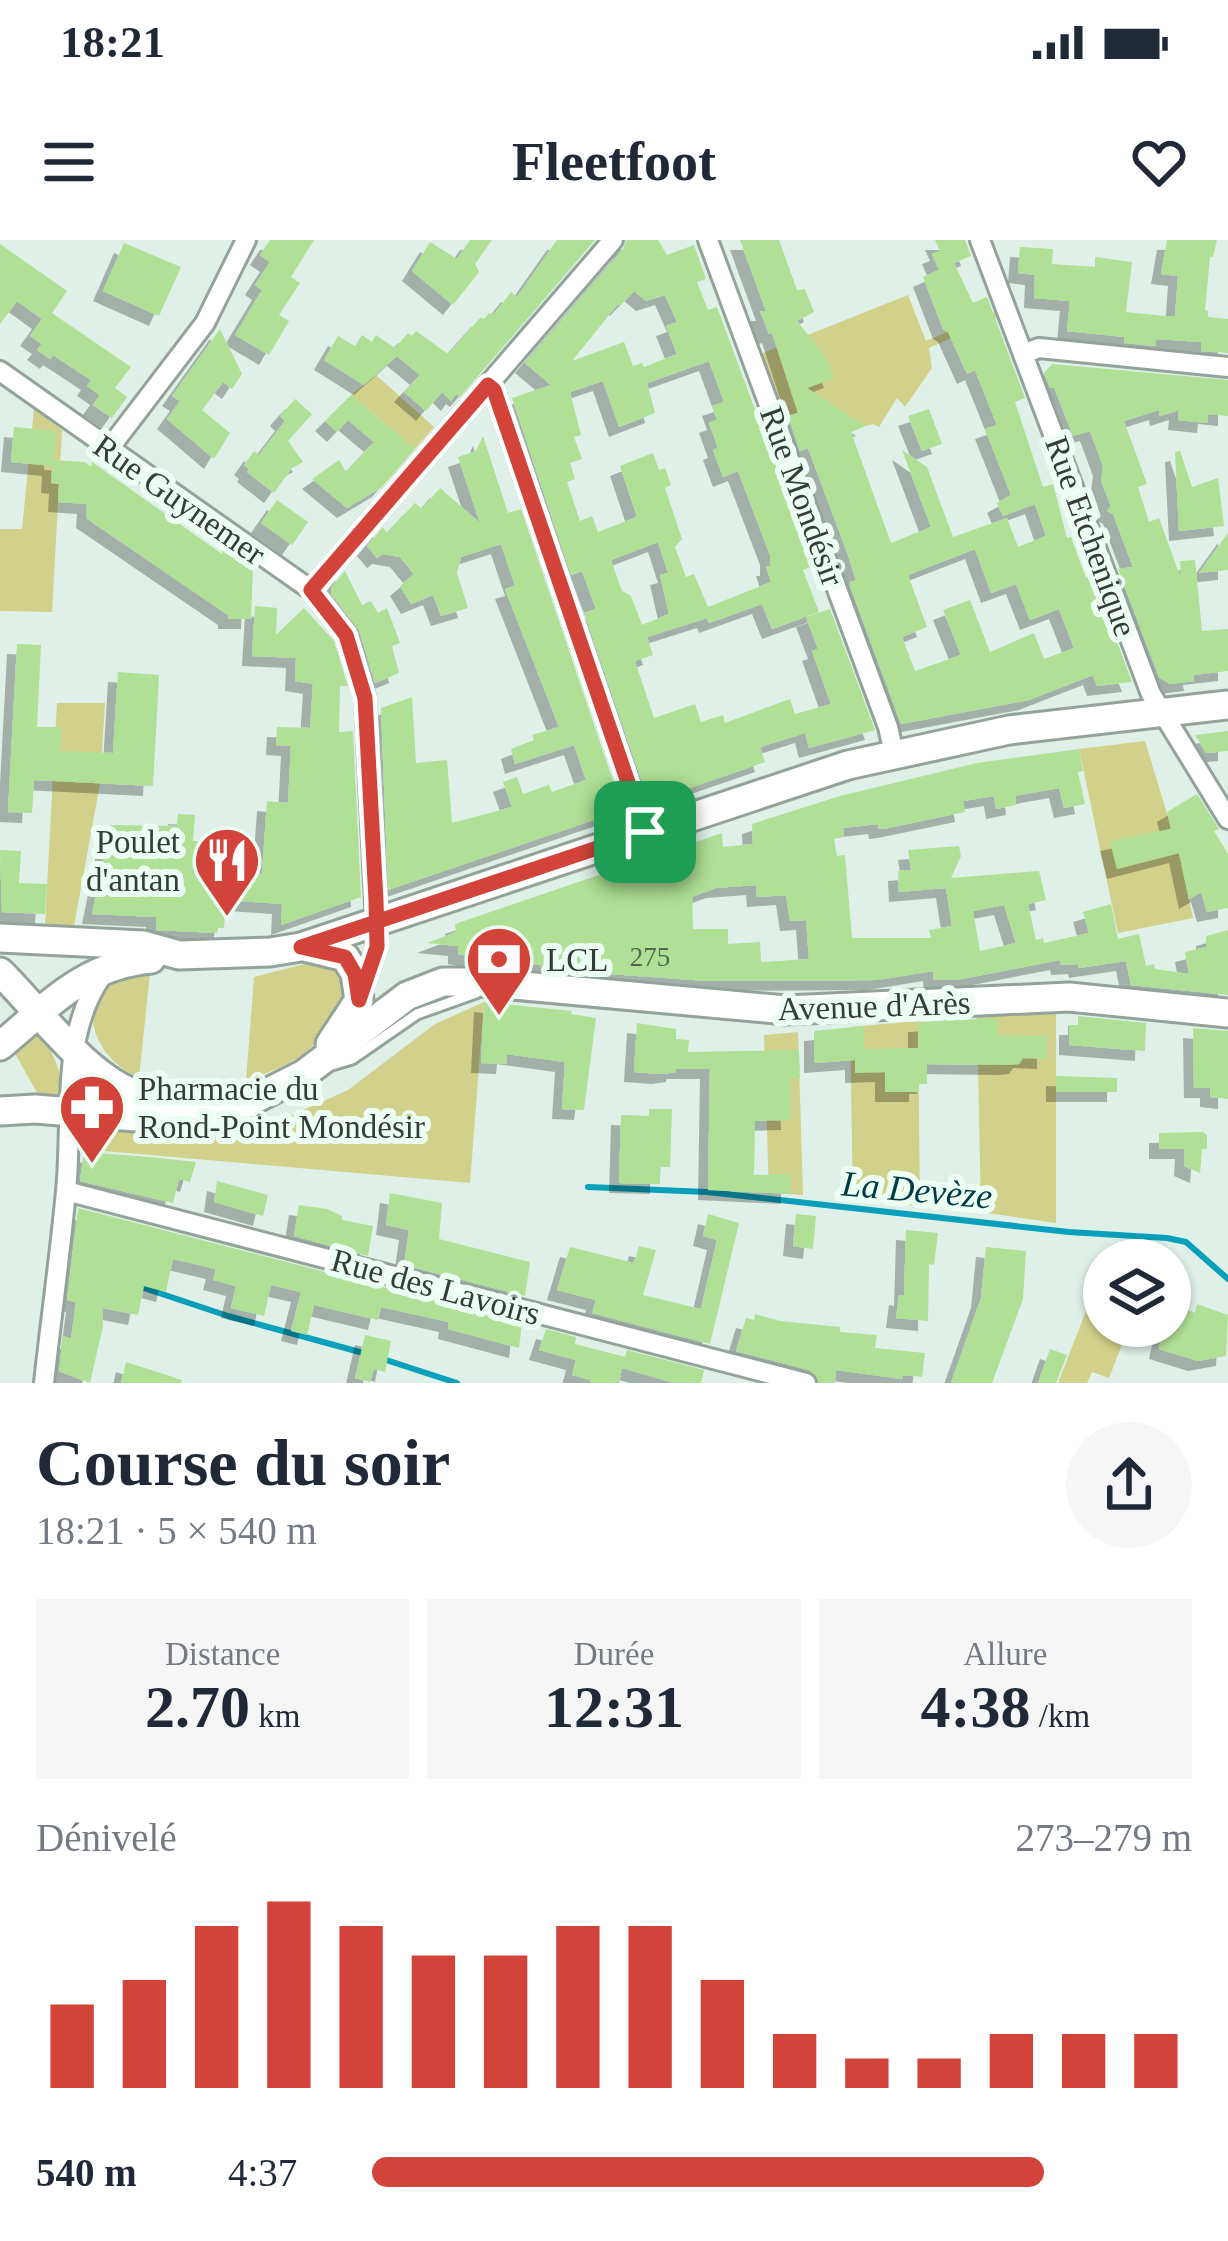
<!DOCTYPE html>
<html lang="fr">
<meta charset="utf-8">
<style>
body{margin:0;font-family:"Times New Roman",serif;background:#f6f6f7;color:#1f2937;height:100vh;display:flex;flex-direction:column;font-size:45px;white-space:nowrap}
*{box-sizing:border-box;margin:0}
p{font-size:39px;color:#747a83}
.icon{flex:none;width:66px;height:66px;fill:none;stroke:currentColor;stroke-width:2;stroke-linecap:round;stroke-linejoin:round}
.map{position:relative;height:1143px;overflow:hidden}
.drawer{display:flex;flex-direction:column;background:#fff;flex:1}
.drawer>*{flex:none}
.tools{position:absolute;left:1083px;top:999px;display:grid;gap:24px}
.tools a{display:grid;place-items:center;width:108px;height:108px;border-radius:50%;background:#fff;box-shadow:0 3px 9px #0004;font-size:60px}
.pin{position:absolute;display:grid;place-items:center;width:102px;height:102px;color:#fff;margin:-51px;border-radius:24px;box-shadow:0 6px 18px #0006}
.round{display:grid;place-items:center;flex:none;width:126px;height:126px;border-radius:63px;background:#f6f6f7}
.overview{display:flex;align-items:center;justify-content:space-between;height:204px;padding:0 36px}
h1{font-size:66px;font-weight:600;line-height:90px}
.stats{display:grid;grid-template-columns:repeat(3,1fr);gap:18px;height:204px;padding:12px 36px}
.stats div{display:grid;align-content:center;border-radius:0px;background:#f6f6f7;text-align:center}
.stats b{font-size:60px;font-weight:600}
.stats small{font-size:33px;font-weight:400}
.stats p{font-size:33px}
.chart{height:336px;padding:24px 36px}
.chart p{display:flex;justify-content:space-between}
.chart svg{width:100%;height:216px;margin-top:12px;stroke:#d2443a;stroke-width:6}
ul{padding:0 36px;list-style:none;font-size:39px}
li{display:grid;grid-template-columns:192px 144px 1fr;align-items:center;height:90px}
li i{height:30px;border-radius:15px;background:#d2443a}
.status{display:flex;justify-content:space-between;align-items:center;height:84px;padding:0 60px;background:#fff;direction:ltr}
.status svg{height:33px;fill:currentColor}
header{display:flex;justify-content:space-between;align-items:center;height:156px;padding:0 36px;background:#fff;font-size:54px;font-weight:600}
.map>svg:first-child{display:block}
</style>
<div class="status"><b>18:21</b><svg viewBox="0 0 49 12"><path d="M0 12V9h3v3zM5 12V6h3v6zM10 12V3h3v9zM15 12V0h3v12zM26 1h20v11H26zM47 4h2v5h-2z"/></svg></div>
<header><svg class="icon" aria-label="menu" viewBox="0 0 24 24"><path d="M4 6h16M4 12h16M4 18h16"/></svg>Fleetfoot<svg class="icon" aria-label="heart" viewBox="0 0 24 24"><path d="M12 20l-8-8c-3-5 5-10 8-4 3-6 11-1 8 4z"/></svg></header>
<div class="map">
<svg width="1228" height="1143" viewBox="0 0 1228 1143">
<defs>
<filter id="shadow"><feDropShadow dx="-10" dy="10" stdDeviation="0" flood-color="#0004"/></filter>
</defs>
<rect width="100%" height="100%" fill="#def0e7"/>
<path fill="#d1d18b" d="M908 55 926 101 995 72 996 78 929 108 932 128 905 167 897 158 879 187 873 184 866 186 827 161 784 178 760 114Z
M376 135 434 187 415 209 351 155Z
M34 169 62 190 52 372 0 371V289H22Z
M57 463H105L100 544 74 686 45 685Z
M1145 501 1179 613 1193 678 1118 693 1079 509Z
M320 720C372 729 329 792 307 811 290 825 266 833 246 841L254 737Z
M125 732 150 733 139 838C92 817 71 759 125 732Z
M484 762 470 943 82 909 89 899 103 891 211 897 254 892 348 850 435 784Z
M1056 771V983L981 972 977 776Z
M918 781 920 966 853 959 850 787Z
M38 791C51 808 68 839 58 859L40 858 13 810Z
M798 792 803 955 769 953 764 795Z
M1104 1025V1086H1129L1109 1138 1092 1132 1087 1143H1058Z"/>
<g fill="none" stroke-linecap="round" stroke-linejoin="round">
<path stroke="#0a9fba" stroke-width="6" d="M588 947 707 952 1069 992 1167 998 1186 1002 1228 1039
M138 1046 228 1076 367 1114
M380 1118 457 1143"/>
</g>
<path fill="#afe095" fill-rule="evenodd" filter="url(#shadow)" d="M270 0H314L291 37 300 43 279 75 289 81 269 115 235 95 262 50 255 45 270 22 260 15Z
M470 0H492L475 24 479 32 453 65 412 31 430 2 457 19Z
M557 0H595L460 157 456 154 451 161 442 152 426 171 404 152 420 135 397 116 364 145 324 120 338 96 355 106 362 95 372 102 376 95 395 108 408 93 412 96 416 91 448 114 481 77 484 79 489 73 493 75 511 52 517 57Z
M626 0H658L667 15 694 5 706 39 697 42 708 70 717 67 813 326 803 330 819 372 772 389 762 364 709 383 707 378 647 397 653 415 635 421 654 478 695 464 701 482 723 475 725 483 790 459 795 474 831 464 812 411 818 409 806 377 830 369 875 490 809 508 805 493 760 507 765 522 649 562 584 373 596 369 582 331 571 335 512 158 551 145 525 123 623 9ZM634 51 646 61 665 55 677 82 666 86 677 114 644 127 642 123 633 126 624 102 572 121 618 64 620 66ZM709 121 724 162 712 166 717 180 709 183 718 208 713 210 723 237 738 231 770 315V326H766L771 342 708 367 694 334 686 337 675 307 682 299 665 248 671 245 665 228 659 230 653 213 620 226 637 277 598 292 592 276 580 281 567 242 575 239 570 223 582 219 574 197 581 195 570 152 603 141 619 187 655 173 647 143ZM658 302 668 333 660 335 669 374 642 385 631 356 622 351 611 320Z
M740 0H779L797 50 805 49 814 72 797 81 825 116 834 138 807 148 866 186 851 192 891 303 931 287 902 210 927 227 953 297 1007 278 1018 307 1046 296 1035 264 1003 276 997 263 1011 255 985 189 997 185 975 130 967 134 948 92 943 89 923 37 939 30 932 14 940 11 935 0H965L971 16 954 23 973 63 987 57 1025 158 1015 162 1043 247 1053 244 1067 298 1071 297 1086 338 1092 335 1132 442 1097 446 1093 435 1029 460 901 484 850 346V342L856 340 848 315 808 208 800 211 788 176 798 173 772 93 769 94 760 71H766ZM975 309 991 353 1016 344 1030 380 1059 369 1074 408 1044 419 1034 393 990 412 970 360 943 370 961 415 915 431 902 397 927 387 908 335Z
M1167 0H1217L1213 17H1210L1205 70 1208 71V77L1228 79V113L1201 111V102L1156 99 1155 106 1124 103V97L1067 91 1070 61 1034 58 1035 35 1018 33 1020 7 1053 9 1052 24 1095 27V17L1132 22 1126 72 1175 77 1178 36 1161 34Z
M124 3 181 27 159 76 103 51Z
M0 4 67 51 52 73 131 127 115 148 127 157 112 178 93 165 100 155 87 146 91 140 53 115 50 119 37 110 42 104 30 96 42 79 17 61 0 84Z
M220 89 242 134 232 149 223 142 202 170 230 193 214 219 167 179 180 161 172 156Z
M1052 124 1228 140V176L1208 174 1207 183 1178 180 1179 170 1160 176 1159 170 1124 181 1147 244 1138 247 1149 282 1159 278 1181 339 1180 321 1195 320 1202 391 1228 389V431L1193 435 1194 441 1170 444 1159 437 1118 329 1133 327 1113 274 1107 271 1111 266 1101 241 1103 226 1090 191 1073 196 1054 147 1050 148 1044 133Z
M351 155 415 209 382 247 347 268 312 239 339 220 346 232 374 202 348 180 337 192 325 181Z
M295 159 312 174 288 201 303 222 292 228 274 253 247 232 249 229 244 225 254 211 259 215 285 181 280 176Z
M929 169 942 204 922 211 908 176Z
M14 187 56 191 54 220 85 222 91 227 92 222 222 314 223 310 253 328 251 379H228V375L86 278 87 264 58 262 59 244 51 243 52 226 11 222Z
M483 196 508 273 521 269 623 570 388 650 381 468 412 457 416 523 447 520 452 583 512 567 503 542 517 537 523 554 549 545 552 552 586 540 574 505 515 524 511 509 534 500 532 495 559 487 505 349 515 346 501 304 461 317 457 333 468 368 441 376 433 355 411 364 400 346 414 334 400 317 382 314 377 318 367 306 383 287 387 293 415 263 422 269 440 248 480 283 458 217 476 211Z
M1180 211 1192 247 1218 238 1224 286 1179 291 1175 212Z
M277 260 308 282 292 305 261 283Z
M1228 293V330L1199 333Z
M345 331 362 365 371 361 378 373 387 368 400 403 392 406 399 433 375 443 359 390 331 354V348Z
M255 366 277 368 276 395 304 368 334 401 348 446H340L339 492 353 491 361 657 281 685 282 664 226 660 224 688H218L217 693 156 690V677L92 674 110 585 177 586 178 574 195 575 193 601 210 602 209 632 262 634 267 561 288 563 291 506 276 505 277 487 310 488 313 444 295 441 296 418 252 416Z
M17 404 41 405 37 487H61L60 511 113 513 118 432 159 435 153 546 34 540 32 573 8 572Z
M1228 491V511L1206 513 1195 495Z
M1079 509 1083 531 1078 532 1085 564 1064 568 1059 548 1015 556 1016 565 996 569 994 556 963 561 965 572 888 588 879 589 878 584 843 588 844 597 834 599 837 616 845 615 852 698H931L929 690 952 686 946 648 899 652 898 631 911 630 908 610 959 606 961 616 951 638 1039 631 1046 660 1028 664 1036 700 1043 698 1044 703 1089 693 1083 672 1111 664 1118 699 1139 694 1146 726 1154 724 1155 729 1189 734 1185 712 1206 707V696L1228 690V755L1131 745 1126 721 1079 728 1078 724 1061 725 1060 720 962 739 934 740 933 731 878 740 707 741 609 734 468 716 458 714V706L427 703 456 692 455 684 722 593 723 607 753 604 752 584 840 556 977 523ZM756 645 757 657 786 655 790 681 806 680 809 719 761 722 760 702 728 704V689H693L692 657 716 648ZM1004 665 1016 703 980 711 973 671Z
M1197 554 1219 589 1214 591 1228 614V668L1207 672 1201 652 1189 659 1179 613 1117 629 1110 601 1171 589 1167 572Z
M0 610 21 611 19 643 47 644 45 674 2 672Z
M484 762 572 771 571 774 596 778 584 870 562 869 565 822 507 814 506 824 481 823Z
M1078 776 1146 783 1145 811 1069 805V785H1078Z
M997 778 998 795 1047 796V819L1023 818 1019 824 1008 825 927 824V844H919V852H885V832L855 833V820L814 823V791L864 786V809L918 808V782Z
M637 783 676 789V799L689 800 688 812 799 810 800 838H790L791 880 755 881 754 935 791 934V954L708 950 710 829H676V832L662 834 634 832Z
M1193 788 1228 791V859L1210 857V848H1194Z
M1056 836 1117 838V852H1056Z
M649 869H672L670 927H660V944L619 943 621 875 649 876Z
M1203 892 1207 895V909H1202L1200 933 1184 926 1185 909H1159V893Z
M84 912 149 917 196 922 190 942 179 939 173 963 80 941Z
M217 941 268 955 263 976 214 962Z
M390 953 442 963 439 999 530 1022 525 1056 404 1025 409 990 386 985Z
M299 965 327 969 342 976V980L373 986 368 1016 294 996Z
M78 968 522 1083 519 1108 448 1089 449 1082 381 1067 378 1080 314 1065 307 1095 291 1091 301 1052 271 1045 264 1076 231 1068 236 1046 213 1040 216 1029 173 1019 166 1052 144 1046 138 1075 102 1068 103 1086 90 1143 59 1131 63 1096 71 1099 76 1062 67 1060Z
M708 974 739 983 710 1104 592 1073 596 1060 557 1050 570 1007 634 1023 639 1006 656 1010 643 1055 701 1069 717 1000 703 996Z
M796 974 816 976 813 1009 793 1006Z
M906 990 938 993 934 1025 929 1024 928 1081 896 1078 899 1055 904 1056Z
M986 1007 1026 1011 1023 1059 992 1143H951L981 1058Z
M1170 1063 1195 1073 1197 1064 1228 1075 1226 1116 1198 1121 1159 1109 1164 1086H1170Z
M755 1074 780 1081 840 1087V1092L877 1095 875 1108 925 1113 922 1137 903 1135 902 1139 836 1130 835 1143H819L809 1130 736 1111 746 1078 754 1080Z
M546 1089 576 1097 575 1104 602 1111 625 1117 627 1110 704 1130 701 1143H674L622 1128 619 1143H590L591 1140 572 1135 576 1120 539 1110Z
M365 1095 391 1101 385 1132 374 1129 370 1142 355 1138Z
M1050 1109 1067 1115 1056 1143H1038Z
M126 1122 182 1140 181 1143H121Z"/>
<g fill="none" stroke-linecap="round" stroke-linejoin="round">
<defs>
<path id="service" d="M332 825 352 819 417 774 476 753"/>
<path id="minor" d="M708 0 888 487 894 513
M980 0 1151 454 1228 579
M1023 114 1039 108 1228 127
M0 131 311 350 346 395 365 457 377 707 362 751
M488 145 494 150 645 592
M108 210 205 83 246 0
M311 350 613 0
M66 951 806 1143
M44 1143C51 1079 60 1015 66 951 73 882 60 794 102 736"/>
<path id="secondary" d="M0 698 143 705 179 715 270 712 301 707 848 525 1009 490 1228 465
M304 707 345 717 355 733 359 760 330 804
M0 732C37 768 90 842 140 855 161 861 184 860 205 862
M0 806C51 764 82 726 151 719
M0 871 35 869 161 879 243 865 304 834 407 756 443 742H480L786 770 1069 757 1228 773"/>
</defs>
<use href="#service" stroke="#93a39a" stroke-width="15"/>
<use href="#minor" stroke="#93a39a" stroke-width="24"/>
<use href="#secondary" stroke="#93a39a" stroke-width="33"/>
<use href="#service" stroke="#fff" stroke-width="9"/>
<use href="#minor" stroke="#fff" stroke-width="18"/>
<use href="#secondary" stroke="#fff" stroke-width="27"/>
</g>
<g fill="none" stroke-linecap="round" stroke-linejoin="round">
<defs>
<path id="route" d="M645 592 301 707 345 717 355 734 359 760 377 707 376 660 365 458 346 395 311 350 488 145 494 150 645 592"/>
</defs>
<use href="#route" stroke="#fff" stroke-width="24"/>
<use href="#route" stroke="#d2443a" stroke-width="15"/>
</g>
<defs>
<symbol id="restaurant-pin" viewBox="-11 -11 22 30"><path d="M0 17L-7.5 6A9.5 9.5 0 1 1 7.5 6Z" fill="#d2443a" stroke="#ecfef4"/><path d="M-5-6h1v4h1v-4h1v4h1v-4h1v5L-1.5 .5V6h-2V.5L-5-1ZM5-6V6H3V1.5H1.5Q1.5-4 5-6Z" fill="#fff"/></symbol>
<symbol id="bank-pin" viewBox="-11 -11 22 30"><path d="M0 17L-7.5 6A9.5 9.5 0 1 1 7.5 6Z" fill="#d2443a" stroke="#ecfef4"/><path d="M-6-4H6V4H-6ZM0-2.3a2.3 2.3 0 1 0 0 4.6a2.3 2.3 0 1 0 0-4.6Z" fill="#fff"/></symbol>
<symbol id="pharmacy-pin" viewBox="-11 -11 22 30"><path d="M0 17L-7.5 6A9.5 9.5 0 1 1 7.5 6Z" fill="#d2443a" stroke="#ecfef4"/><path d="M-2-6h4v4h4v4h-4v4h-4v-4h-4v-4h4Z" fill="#fff"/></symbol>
</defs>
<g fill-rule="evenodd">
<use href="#restaurant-pin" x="189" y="582" width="76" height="104"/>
<use href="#bank-pin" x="461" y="681" width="76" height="104"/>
<use href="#pharmacy-pin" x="54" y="829" width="76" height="104"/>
</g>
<g text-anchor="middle" stroke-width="12" stroke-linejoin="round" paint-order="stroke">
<g font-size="27" fill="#546650">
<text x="650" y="726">275</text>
</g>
<g font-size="33" fill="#363d39" stroke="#ecfef4">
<text transform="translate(803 256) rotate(70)" y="12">Rue Mondésir</text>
<text transform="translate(180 259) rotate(35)" y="12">Rue Guynemer</text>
<text transform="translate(1092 296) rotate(70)" y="12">Rue Etchenique</text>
<text transform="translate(874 765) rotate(-2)" y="12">Avenue d'Arès</text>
<text transform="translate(436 1046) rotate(15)" y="12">Rue des Lavoirs</text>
</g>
<g font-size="33" fill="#363d39" stroke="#ecfef4" text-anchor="start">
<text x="180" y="613" text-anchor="end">Poulet<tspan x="180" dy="38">d'antan</tspan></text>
<text x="546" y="731">LCL</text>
<text x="138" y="860">Pharmacie du<tspan x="138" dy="38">Rond-Point Mondésir</tspan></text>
</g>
<g font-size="36" font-style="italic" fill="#003a45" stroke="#ecfef4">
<text transform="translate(917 949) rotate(5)" y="13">La Devèze</text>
</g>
</g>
</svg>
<div class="tools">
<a><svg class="icon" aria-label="layers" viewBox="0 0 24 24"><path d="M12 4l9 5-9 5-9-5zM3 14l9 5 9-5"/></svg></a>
</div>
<div class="pin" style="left:645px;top:592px;background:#1e9e55"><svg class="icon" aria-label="arrive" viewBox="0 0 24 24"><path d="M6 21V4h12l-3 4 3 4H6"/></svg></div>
</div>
<section class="drawer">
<div class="overview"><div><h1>Course du soir</h1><p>18:21 · 5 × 540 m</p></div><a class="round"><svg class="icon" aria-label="share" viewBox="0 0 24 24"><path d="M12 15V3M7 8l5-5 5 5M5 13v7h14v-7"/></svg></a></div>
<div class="stats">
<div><p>Distance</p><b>2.70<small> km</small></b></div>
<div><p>Durée</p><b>12:31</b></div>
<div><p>Allure</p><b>4:38<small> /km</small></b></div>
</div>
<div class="chart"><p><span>Dénivelé</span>273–279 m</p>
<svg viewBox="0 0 160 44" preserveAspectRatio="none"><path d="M5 44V27M15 44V22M25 44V11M35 44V6M45 44V11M55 44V17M65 44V17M75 44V11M85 44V11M95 44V22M105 44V33M115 44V38M125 44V38M135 44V33M145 44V33M155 44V33"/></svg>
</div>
<ul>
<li><b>540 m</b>4:37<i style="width:82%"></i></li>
</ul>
</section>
